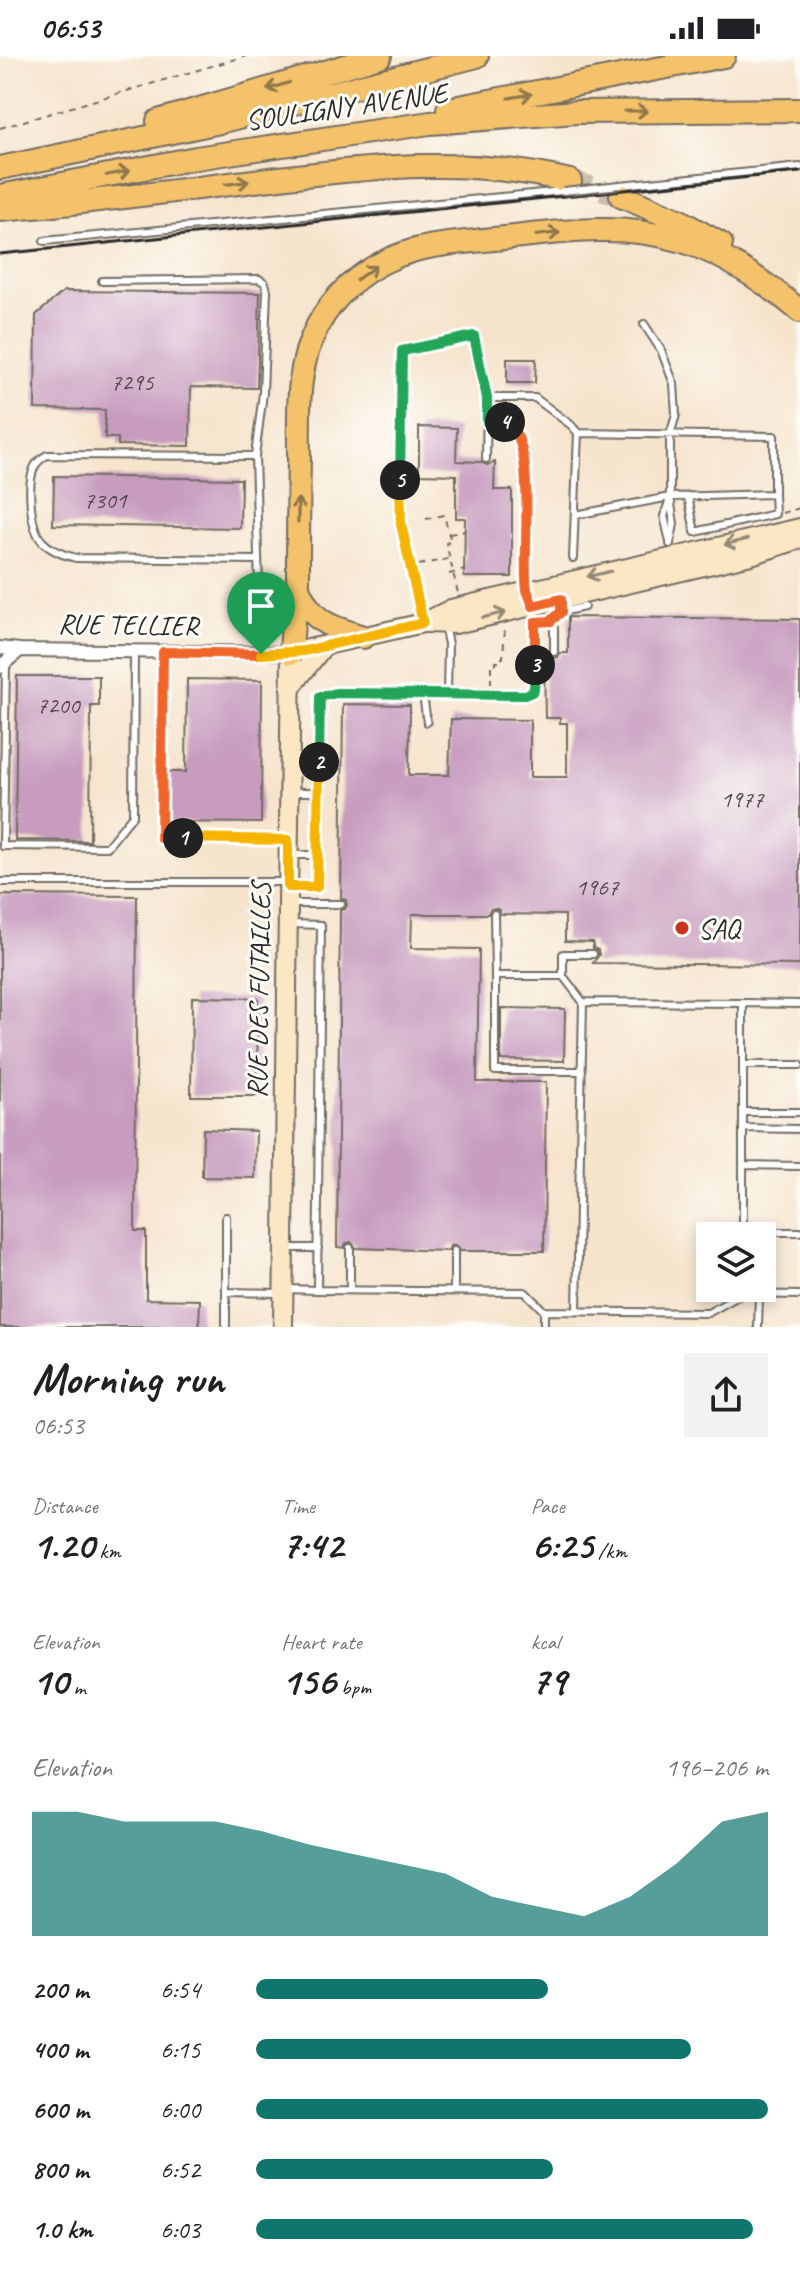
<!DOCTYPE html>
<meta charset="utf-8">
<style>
body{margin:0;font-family:Caveat,sans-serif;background:#f2f2f2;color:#202124;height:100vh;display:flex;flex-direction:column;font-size:30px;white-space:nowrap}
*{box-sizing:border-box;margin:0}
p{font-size:26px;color:#757577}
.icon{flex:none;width:44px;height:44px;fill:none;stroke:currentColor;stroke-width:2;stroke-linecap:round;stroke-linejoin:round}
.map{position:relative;height:1271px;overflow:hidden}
.panel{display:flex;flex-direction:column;background:#fff;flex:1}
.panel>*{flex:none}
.tools{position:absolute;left:696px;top:1166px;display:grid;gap:16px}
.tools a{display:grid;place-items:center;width:80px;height:80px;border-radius:0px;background:#fff;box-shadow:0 4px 12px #0003;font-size:40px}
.pin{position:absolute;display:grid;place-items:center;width:68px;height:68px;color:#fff;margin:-82px -34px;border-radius:50% 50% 50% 0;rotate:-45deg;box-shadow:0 0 8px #0007}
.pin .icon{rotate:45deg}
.km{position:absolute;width:40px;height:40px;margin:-20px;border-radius:50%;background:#222;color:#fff;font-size:22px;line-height:40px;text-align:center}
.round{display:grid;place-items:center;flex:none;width:84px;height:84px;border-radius:0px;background:#f2f2f2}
.head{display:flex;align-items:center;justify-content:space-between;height:136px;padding:0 32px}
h1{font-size:44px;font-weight:700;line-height:60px}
.stats{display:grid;grid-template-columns:repeat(3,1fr);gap:12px;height:136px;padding:8px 32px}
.stats div{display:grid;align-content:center}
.stats b{font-size:40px;font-weight:700}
.stats small{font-size:22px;font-weight:400}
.stats p{font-size:22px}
.chart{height:224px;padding:16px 32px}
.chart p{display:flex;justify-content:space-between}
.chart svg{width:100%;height:144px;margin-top:8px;fill:#0f766e;opacity:.7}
ul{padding:0 32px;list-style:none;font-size:26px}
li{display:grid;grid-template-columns:128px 96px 1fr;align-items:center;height:60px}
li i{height:20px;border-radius:10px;background:#0f766e}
.status{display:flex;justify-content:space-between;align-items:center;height:56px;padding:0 40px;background:#fff;direction:ltr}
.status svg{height:22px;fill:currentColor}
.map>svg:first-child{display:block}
</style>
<div class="status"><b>06:53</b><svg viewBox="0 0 49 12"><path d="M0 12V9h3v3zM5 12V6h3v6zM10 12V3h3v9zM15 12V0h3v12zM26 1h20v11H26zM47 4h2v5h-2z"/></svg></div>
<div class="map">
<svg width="800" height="1271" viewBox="0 0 800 1271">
<rect width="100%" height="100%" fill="#fdfcf7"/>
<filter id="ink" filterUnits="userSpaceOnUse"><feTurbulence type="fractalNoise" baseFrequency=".0125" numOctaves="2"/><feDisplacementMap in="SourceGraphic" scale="16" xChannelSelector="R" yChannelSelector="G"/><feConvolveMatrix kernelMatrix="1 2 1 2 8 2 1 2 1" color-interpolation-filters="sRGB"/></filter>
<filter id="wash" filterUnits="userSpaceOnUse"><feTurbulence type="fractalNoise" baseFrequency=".006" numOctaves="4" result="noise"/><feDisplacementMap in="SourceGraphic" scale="32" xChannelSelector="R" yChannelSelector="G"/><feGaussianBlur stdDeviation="1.8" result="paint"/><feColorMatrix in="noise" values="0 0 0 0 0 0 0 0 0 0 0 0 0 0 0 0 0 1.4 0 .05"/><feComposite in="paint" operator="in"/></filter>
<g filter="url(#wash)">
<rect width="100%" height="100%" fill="#f6e4cd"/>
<g id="blocks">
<path fill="#c79cbf" d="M64 235 260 237 257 332 191 331 190 390 118 389V382H105V354L35 353 36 259Z
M507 303H536L535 327H507Z
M419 371 457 372 456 405 481 406 487 409 495 406 494 434H512V521H464L465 462H456V419L419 418Z
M54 420 241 423 240 472 53 469Z
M568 561 800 563V909L593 907 599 899 598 894 593 892V886L565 885V859L500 858 499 854 495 852 490 853 488 858H412L411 892 479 893 477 1026H546L544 1195H460L455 1189 450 1190 448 1195 356 1192 351 1186 346 1187 344 1192 337 1191 340 854 345 853 347 849 346 844 341 842 343 648 410 649 409 719H449L451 663 530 664V721H567V667H560V662H545L544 597H548L553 602 558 601 560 597H568Z
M17 620H99V650H91L90 785 15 784Z
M187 623 262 624 261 767 167 766 168 716H186Z
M0 839 137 840 135 1175H146V1243L200 1244 199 1271H0Z
M192 941 258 942 257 1040H191Z
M501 952 565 953 564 1005 501 1004Z
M203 1073 256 1075 255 1122 202 1121Z"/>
</g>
</g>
<g filter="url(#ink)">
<use href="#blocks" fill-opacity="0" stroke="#726c64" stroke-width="2"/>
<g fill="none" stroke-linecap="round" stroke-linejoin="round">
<path stroke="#cdbfad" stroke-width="22" stroke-dasharray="22 11" stroke-linecap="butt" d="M570 125 621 140"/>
<defs>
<path id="lane" d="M620 129 800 111
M44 185 563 135
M102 225 259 223 265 227 267 235 263 337 255 400 47 399C42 402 37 405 34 412 27 428 30 472 42 485 51 495 63 499 76 502L258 504
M644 268 661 294 674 328 676 359 670 379V441L674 468 670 488
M487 342H535L571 369 578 377
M487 366C495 365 505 363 512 369 537 390 521 498 527 532
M255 400 261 596
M688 440 695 476 775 458 774 438
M669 446 664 460 670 486
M573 502 578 377 774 380V438L670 441 575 459
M561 556 584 551
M423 564 401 468 402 295 474 280 487 342 486 403
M551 565 554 572V596
M535 566C550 567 563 562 561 545
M444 569 448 588 447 638
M163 597 161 782 285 784
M6 609 3 790 107 791 133 759 134 596
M423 639 427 666
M291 703 319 704
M317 736 320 641 336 637 529 638 532 636 535 629 534 554
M293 799H317
M0 826H284
M291 831H317V736H293
M292 848H341
M494 858 495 920
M563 920V898H593
M583 946 743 947V1180
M743 947 800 948
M743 1009H800
M743 1056H800
M743 1072 800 1073
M743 1109 800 1110
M226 1161V1271
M743 1176H800
M285 1192H318
M742 1232V1238L800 1239
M287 1233 317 1234 321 869 291 868
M317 1234 525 1236 544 1255
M350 1234V1192
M454 1235V1195
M226 1236 279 1237
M577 1255 581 1045 583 946 563 920H495V1015H582
M544 1271V1255L708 1257 742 1238
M758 1271 759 1238"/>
<path id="street" d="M0 592 20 594 0 611
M20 594 291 597"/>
<path id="secondary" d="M426 567 455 568 751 499 800 483
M290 633 323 591
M283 1271 291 597 423 567 451 553 800 472"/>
<path id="highway" d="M448 53 724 0
M158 65 380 0
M0 112 220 66 477 0
M0 140 196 102 430 67 577 56 800 54
M621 140 680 165 721 188
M0 154C93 147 186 133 279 122 381 110 468 101 570 125
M298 532C313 568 330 570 363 581
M291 597 294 550 298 532C298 490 298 448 299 405 299 359 295 311 318 269 333 241 359 217 388 204 421 188 458 187 494 183 554 177 616 166 675 183 721 195 764 225 800 255"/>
</defs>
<use href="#lane" stroke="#726c64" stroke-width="10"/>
<use href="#street" stroke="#726c64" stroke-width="16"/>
<use href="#secondary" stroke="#726c64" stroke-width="22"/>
<use href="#highway" stroke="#726c64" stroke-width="26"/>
<path stroke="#726c64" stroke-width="2" stroke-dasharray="6 6" stroke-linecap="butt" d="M0 72 246 0
M782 457 800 452
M426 463 444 459 451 486 446 487 458 537
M450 478 465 475
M419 509 448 503
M449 518 464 514
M491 628V609H496V606H500V602H503L505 570"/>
<use href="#lane" stroke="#fff" stroke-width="6"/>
<use href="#street" stroke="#fff" stroke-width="12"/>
<use href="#secondary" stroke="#fbe7c3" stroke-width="18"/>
<use href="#highway" stroke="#f4c26a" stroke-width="22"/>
<path stroke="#2b2b2b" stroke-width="3" d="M0 198 800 116"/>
<defs>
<path id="lane-bridge" d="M563 135 620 129"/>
</defs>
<use href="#lane-bridge" stroke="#726c64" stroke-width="10" stroke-linecap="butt"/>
<use href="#lane-bridge" stroke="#fff" stroke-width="6"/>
</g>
<defs><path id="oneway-shaft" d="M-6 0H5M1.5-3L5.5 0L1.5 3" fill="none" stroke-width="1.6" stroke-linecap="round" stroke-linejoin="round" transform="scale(2)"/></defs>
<g stroke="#90764a">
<use href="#oneway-shaft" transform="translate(278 30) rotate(163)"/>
<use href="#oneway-shaft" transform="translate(520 40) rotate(-10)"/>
<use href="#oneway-shaft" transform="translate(636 55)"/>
<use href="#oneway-shaft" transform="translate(118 117) rotate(-11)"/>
<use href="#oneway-shaft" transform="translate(237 127) rotate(-7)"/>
<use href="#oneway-shaft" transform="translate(548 178) rotate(-6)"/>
<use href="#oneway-shaft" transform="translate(366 217) rotate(-35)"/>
<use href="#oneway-shaft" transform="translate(298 454) rotate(-90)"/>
</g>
<g stroke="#938977">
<use href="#oneway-shaft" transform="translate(736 486) rotate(167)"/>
<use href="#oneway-shaft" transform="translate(599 518) rotate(167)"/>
<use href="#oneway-shaft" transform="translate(494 559) rotate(-13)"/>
</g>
</g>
<g fill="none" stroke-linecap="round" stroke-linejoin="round" filter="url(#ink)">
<defs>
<path id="split-1" d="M183 782H161L163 596 261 598"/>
<path id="split-2" d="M183 782 288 784V831H317L319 706"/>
<path id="split-3" d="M319 706 320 641 336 637 525 639 532 636 534 633 535 609"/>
<path id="split-4" d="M505 366C539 381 521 499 527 534L533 550 561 543V556L551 565 535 566V609"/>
<path id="split-5" d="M400 424 402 295 474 280 487 342V366H505"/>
<path id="split-6" d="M261 598 304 595 423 567 401 468 400 424"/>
</defs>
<use href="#split-1" stroke="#fff" stroke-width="16"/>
<use href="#split-2" stroke="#fff" stroke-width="16"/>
<use href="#split-3" stroke="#fff" stroke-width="16"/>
<use href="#split-4" stroke="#fff" stroke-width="16"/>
<use href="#split-5" stroke="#fff" stroke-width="16"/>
<use href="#split-6" stroke="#fff" stroke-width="16"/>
<use href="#split-1" stroke="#f0652b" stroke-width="10"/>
<use href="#split-2" stroke="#f5b400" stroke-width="10"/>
<use href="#split-3" stroke="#22a559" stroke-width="10"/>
<use href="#split-4" stroke="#f0652b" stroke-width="10"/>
<use href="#split-5" stroke="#22a559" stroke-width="10"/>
<use href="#split-6" stroke="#f5b400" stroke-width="10"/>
</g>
<circle fill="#c8321e" stroke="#fdfcf7" stroke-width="3" cx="682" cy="872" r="8"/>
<g text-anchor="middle" stroke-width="6" stroke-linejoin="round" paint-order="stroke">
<g font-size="24" fill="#524750">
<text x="132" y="334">7295</text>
<text x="105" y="452">7301</text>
<text x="58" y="657">7200</text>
<text x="742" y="751">1977</text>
<text x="597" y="839">1967</text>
</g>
<g font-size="28" fill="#2b2b2b" stroke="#fdfcf7">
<text transform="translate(346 50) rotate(-8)" y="10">SOULIGNY AVENUE</text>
<text transform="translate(128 568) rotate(1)" y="10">RUE TELLIER</text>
<text transform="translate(258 934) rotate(-89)" y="10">RUE DES FUTAILLES</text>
</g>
<g font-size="28" fill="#2b2b2b" stroke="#fdfcf7" text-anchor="start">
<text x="698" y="882">SAQ</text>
</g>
</g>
</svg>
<div class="tools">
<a><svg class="icon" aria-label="layers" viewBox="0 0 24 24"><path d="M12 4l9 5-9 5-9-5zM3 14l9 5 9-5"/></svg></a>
</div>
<div class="pin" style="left:261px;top:598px;background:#1e9e55"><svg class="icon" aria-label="arrive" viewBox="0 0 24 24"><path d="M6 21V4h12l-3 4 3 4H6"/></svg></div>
<b class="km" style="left:183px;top:782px">1</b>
<b class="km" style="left:319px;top:706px">2</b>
<b class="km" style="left:535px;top:609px">3</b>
<b class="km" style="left:505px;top:366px">4</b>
<b class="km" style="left:400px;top:424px">5</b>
</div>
<section class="panel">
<div class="head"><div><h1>Morning run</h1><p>06:53</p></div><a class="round"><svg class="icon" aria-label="share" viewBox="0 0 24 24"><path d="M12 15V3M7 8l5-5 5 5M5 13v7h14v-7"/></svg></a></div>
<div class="stats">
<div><p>Distance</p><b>1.20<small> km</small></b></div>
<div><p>Time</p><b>7:42</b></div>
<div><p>Pace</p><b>6:25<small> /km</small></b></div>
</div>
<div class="stats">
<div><p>Elevation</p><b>10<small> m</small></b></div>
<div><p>Heart rate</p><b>156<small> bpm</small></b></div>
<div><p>kcal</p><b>79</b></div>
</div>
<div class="chart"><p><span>Elevation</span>196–206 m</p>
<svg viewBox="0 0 160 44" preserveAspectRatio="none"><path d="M0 44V6L10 6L20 9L30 9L40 9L50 12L60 16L70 19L80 22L90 25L100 32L110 35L120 38L130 32L140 22L150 9L160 6V44z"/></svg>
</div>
<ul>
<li><b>200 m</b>6:54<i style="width:57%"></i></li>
<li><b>400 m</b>6:15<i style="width:85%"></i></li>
<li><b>600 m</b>6:00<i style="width:100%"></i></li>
<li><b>800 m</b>6:52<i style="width:58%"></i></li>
<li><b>1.0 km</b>6:03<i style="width:97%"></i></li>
</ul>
</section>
